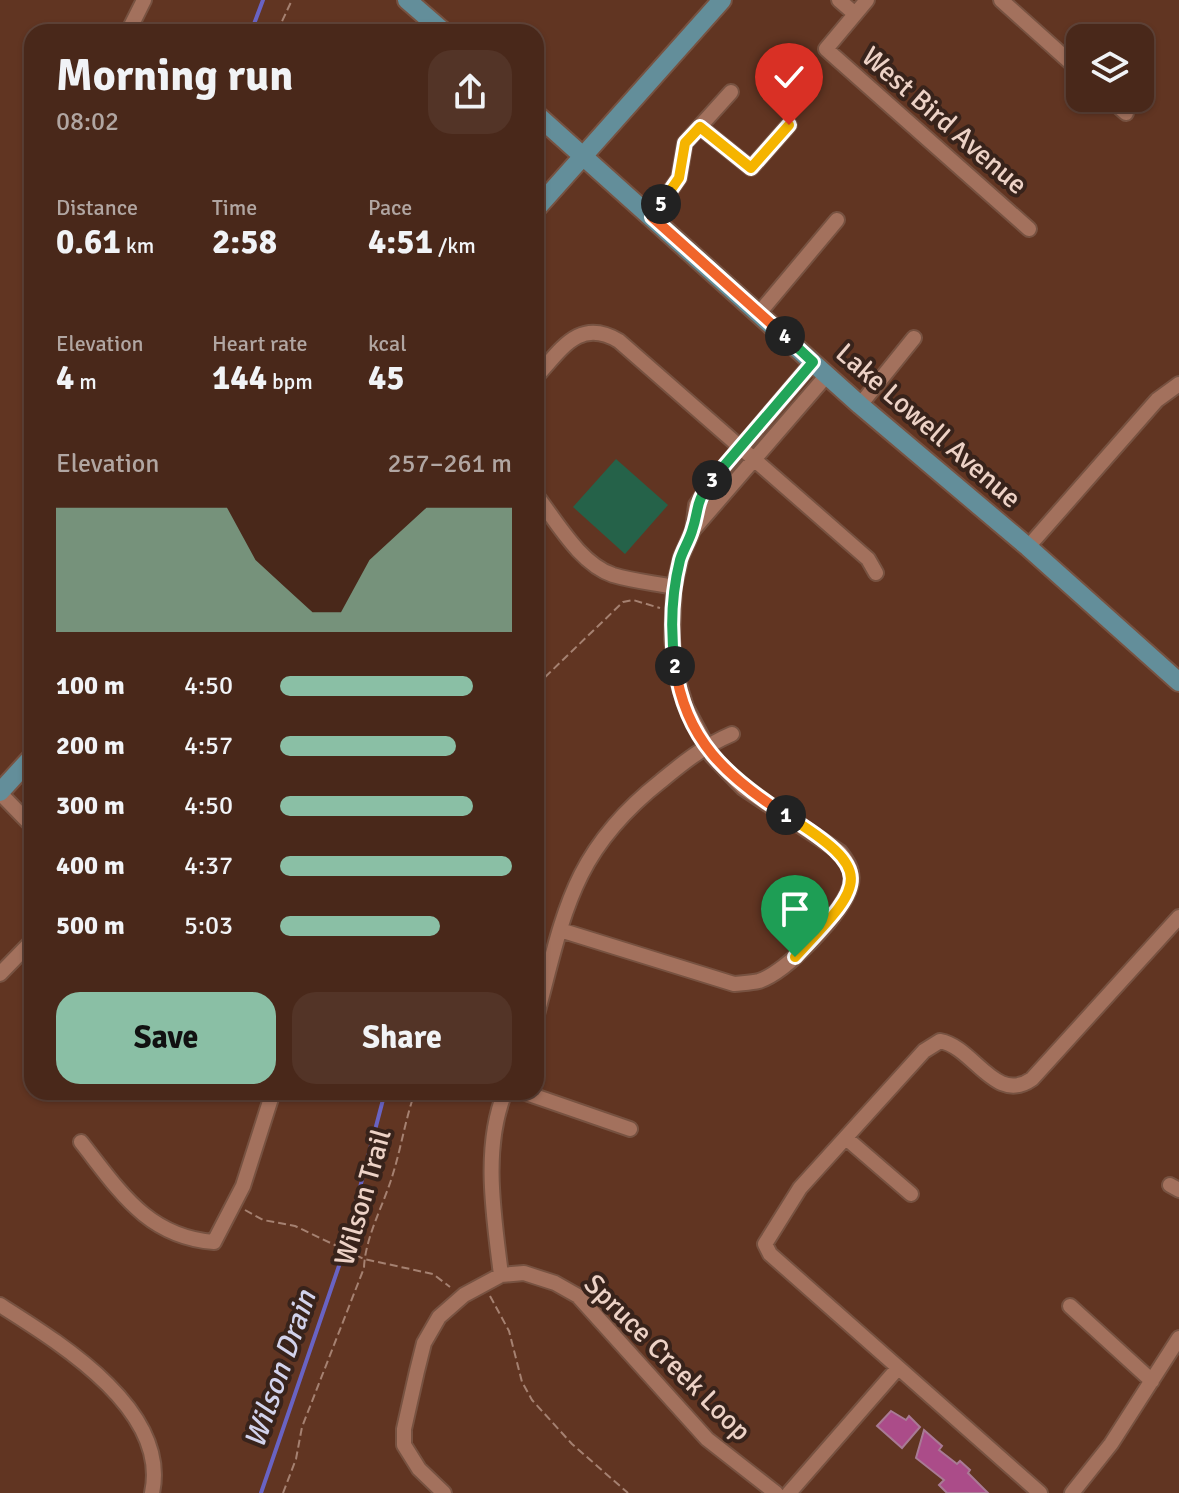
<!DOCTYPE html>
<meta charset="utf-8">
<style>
body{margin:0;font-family:Signika,sans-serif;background:#533427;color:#f1f3f6;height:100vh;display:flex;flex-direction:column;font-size:30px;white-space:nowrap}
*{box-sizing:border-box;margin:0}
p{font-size:26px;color:#b1a6a2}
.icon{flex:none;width:44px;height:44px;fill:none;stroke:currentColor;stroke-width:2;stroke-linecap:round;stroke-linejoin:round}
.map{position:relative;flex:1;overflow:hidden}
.details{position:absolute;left:24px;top:24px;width:520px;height:1076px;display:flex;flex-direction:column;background:#49281a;border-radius:24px;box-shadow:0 2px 6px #0004,0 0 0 2px #614439}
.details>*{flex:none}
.tools{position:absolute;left:1066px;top:24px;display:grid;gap:16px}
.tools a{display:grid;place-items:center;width:88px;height:88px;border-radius:16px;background:#49281a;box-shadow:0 2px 6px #0004,0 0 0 2px #614439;font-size:40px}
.pin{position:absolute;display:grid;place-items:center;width:68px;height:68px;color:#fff;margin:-82px -34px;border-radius:50% 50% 50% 0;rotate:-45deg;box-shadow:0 0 8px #0007}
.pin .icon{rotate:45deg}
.km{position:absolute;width:40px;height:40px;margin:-20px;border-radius:50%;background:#222;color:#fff;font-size:22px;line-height:40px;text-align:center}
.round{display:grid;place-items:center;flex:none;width:84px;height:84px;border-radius:24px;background:#533427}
.headline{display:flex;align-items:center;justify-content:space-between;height:136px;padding:0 32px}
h1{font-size:44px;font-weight:700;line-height:60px}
.metrics{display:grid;grid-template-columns:repeat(3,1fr);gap:12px;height:136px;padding:8px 32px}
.metrics div{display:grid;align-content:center}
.metrics b{font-size:34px;font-weight:700}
.metrics small{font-size:22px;font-weight:400}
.metrics p{font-size:22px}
.chart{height:224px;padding:16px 32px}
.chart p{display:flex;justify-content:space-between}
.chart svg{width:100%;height:144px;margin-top:8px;fill:#8abfa5;opacity:.7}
.action{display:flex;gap:16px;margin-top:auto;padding:16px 32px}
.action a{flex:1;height:92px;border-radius:24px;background:#8abfa5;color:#111;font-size:32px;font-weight:700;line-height:92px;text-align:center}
.action a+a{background:#533427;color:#f1f3f6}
ul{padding:0 32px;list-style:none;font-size:26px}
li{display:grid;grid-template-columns:128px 96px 1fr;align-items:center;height:60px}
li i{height:20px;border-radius:10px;background:#8abfa5}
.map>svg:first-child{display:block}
</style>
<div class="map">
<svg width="1179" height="1493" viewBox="0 0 1179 1493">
<rect width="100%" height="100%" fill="#613522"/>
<path fill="#256249" d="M616 459 668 505 625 554 573 507Z"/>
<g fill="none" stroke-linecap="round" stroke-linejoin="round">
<path stroke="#6963c3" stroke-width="4" d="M251 32 263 0
M347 1237 385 1092
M261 1493 341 1260"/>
</g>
<path fill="#ab4c89" stroke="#a97a95" stroke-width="2" d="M891 1411 906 1420 909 1416 920 1427 902 1448 877 1426Z
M924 1430 942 1446 939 1450 957 1464 960 1461 970 1470 968 1473 988 1493H947L939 1485 944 1480 916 1458Z"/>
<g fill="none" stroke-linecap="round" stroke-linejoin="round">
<defs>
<path id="minor" d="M839 0 855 14
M867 0 826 49 1029 229
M1001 0 1080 71
M128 32 144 0
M1109 98 1126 113
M700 127 751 168 789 125
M652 217 679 178 685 143 731 92
M760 312 837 220
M536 377C561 350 579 317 619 341L868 559 876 573
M860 405 914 338
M536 495C557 522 580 564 613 575 633 581 654 583 674 587
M693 530 827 375
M1028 547 1157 400 1179 384
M0 793 32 826
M560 930 734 984C742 983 751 983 759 981 787 972 842 914 850 887 855 873 848 862 840 852L743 788 712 756 686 707 677 678 672 639 674 587 681 557 693 530 696 505 715 478 813 362
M0 974 32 941
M536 1018C564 914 571 852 661 781 684 762 704 746 732 734
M523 1092 630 1129
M846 1138 911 1194
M81 1142C119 1190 147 1237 214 1242L243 1186 273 1092
M1170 1185 1179 1190
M501 1275C494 1217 482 1148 505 1092
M0 1305C60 1343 170 1410 152 1493
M1070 1306 1152 1381
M444 1493 419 1469 404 1445V1429L417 1371 424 1343 439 1317 464 1295 501 1275 524 1273 555 1283 578 1296 707 1439 776 1493
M789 1493 898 1368
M1040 1493 770 1254 765 1244 800 1188 924 1051 940 1041C974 1047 995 1105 1032 1079L1179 917
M1072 1493 1111 1444 1179 1338"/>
<path id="major" d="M407 0 444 32
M536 114 860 405 1028 547 1179 682
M536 209 722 0
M0 792 32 757"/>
</defs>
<use href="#minor" stroke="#775241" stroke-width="18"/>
<use href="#major" stroke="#775241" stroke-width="22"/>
<path stroke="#a58171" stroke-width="2" stroke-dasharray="8 4" stroke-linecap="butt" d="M277 32 292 0
M536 699 542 680 623 602 633 600 660 608
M245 1210 263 1220 295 1226 364 1259 433 1274 450 1287
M490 1296 509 1331 522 1382 532 1400 572 1444 628 1493
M283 1493 296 1459 302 1427 364 1268C365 1238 383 1206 392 1177 401 1149 405 1120 415 1092"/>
<use href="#minor" stroke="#a3715d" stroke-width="14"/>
<use href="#major" stroke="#638e9a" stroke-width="18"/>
</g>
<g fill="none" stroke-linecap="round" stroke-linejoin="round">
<defs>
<path id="split-1" d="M786 815C879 873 863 884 795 957"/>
<path id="split-2" d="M675 666C685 740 727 777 786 815"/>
<path id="split-3" d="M675 666C670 629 671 596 680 560 683 550 689 541 692 531 700 507 694 504 712 480"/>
<path id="split-4" d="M712 480 813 362 785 336"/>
<path id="split-5" d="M661 204 652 217 785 336"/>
<path id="split-6" d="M661 204 679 178 685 143 700 127 751 168 789 125"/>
</defs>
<use href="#split-1" stroke="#fff" stroke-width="16"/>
<use href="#split-2" stroke="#fff" stroke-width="16"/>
<use href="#split-3" stroke="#fff" stroke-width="16"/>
<use href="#split-4" stroke="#fff" stroke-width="16"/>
<use href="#split-5" stroke="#fff" stroke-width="16"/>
<use href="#split-6" stroke="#fff" stroke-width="16"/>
<use href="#split-1" stroke="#f5b400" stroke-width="10"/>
<use href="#split-2" stroke="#f0652b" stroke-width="10"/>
<use href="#split-3" stroke="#22a559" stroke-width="10"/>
<use href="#split-4" stroke="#22a559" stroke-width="10"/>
<use href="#split-5" stroke="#f0652b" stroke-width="10"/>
<use href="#split-6" stroke="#f5b400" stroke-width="10"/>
</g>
<g text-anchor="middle" stroke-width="8" stroke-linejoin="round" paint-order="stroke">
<g font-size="28" fill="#edd2c6" stroke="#38231b">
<text transform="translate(945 120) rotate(41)" y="10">West Bird Avenue</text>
<text transform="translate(929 425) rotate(41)" y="10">Lake Lowell Avenue</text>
<text transform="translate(362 1197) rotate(-74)" y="10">Wilson Trail</text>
<text transform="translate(668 1357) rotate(45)" y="10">Spruce Creek Loop</text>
</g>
<g font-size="30" font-style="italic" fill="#d1d2eb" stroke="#38231b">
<text transform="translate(280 1369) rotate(-71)" y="10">Wilson Drain</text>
</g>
</g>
</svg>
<div class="tools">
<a><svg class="icon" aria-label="layers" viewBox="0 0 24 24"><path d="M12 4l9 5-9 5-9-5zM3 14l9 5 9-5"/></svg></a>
</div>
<div class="pin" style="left:795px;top:957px;background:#1e9e55"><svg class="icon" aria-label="arrive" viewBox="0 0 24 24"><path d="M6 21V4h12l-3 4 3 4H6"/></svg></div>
<div class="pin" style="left:789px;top:125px;background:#d93025"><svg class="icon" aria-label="check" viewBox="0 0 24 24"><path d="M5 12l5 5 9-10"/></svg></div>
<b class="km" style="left:786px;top:815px">1</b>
<b class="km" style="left:675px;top:666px">2</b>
<b class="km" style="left:712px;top:480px">3</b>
<b class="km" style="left:785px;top:336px">4</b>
<b class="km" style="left:661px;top:204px">5</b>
<section class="details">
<div class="headline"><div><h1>Morning run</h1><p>08:02</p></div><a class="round"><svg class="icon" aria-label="share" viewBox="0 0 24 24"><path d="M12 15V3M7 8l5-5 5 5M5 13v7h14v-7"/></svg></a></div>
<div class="metrics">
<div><p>Distance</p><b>0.61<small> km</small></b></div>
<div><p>Time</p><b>2:58</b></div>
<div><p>Pace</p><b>4:51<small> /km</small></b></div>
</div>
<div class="metrics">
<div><p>Elevation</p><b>4<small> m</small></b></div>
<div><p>Heart rate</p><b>144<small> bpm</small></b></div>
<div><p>kcal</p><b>45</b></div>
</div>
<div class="chart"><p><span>Elevation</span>257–261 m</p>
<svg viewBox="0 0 160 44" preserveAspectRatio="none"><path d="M0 44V6L10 6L20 6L30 6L40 6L50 6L60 6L70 22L80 30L90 38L100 38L110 22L120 14L130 6L140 6L150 6L160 6V44z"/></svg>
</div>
<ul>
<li><b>100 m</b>4:50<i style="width:83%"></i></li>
<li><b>200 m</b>4:57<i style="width:76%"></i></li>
<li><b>300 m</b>4:50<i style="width:83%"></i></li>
<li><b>400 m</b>4:37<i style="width:100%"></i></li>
<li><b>500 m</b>5:03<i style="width:69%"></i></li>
</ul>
<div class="action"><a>Save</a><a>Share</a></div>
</section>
</div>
